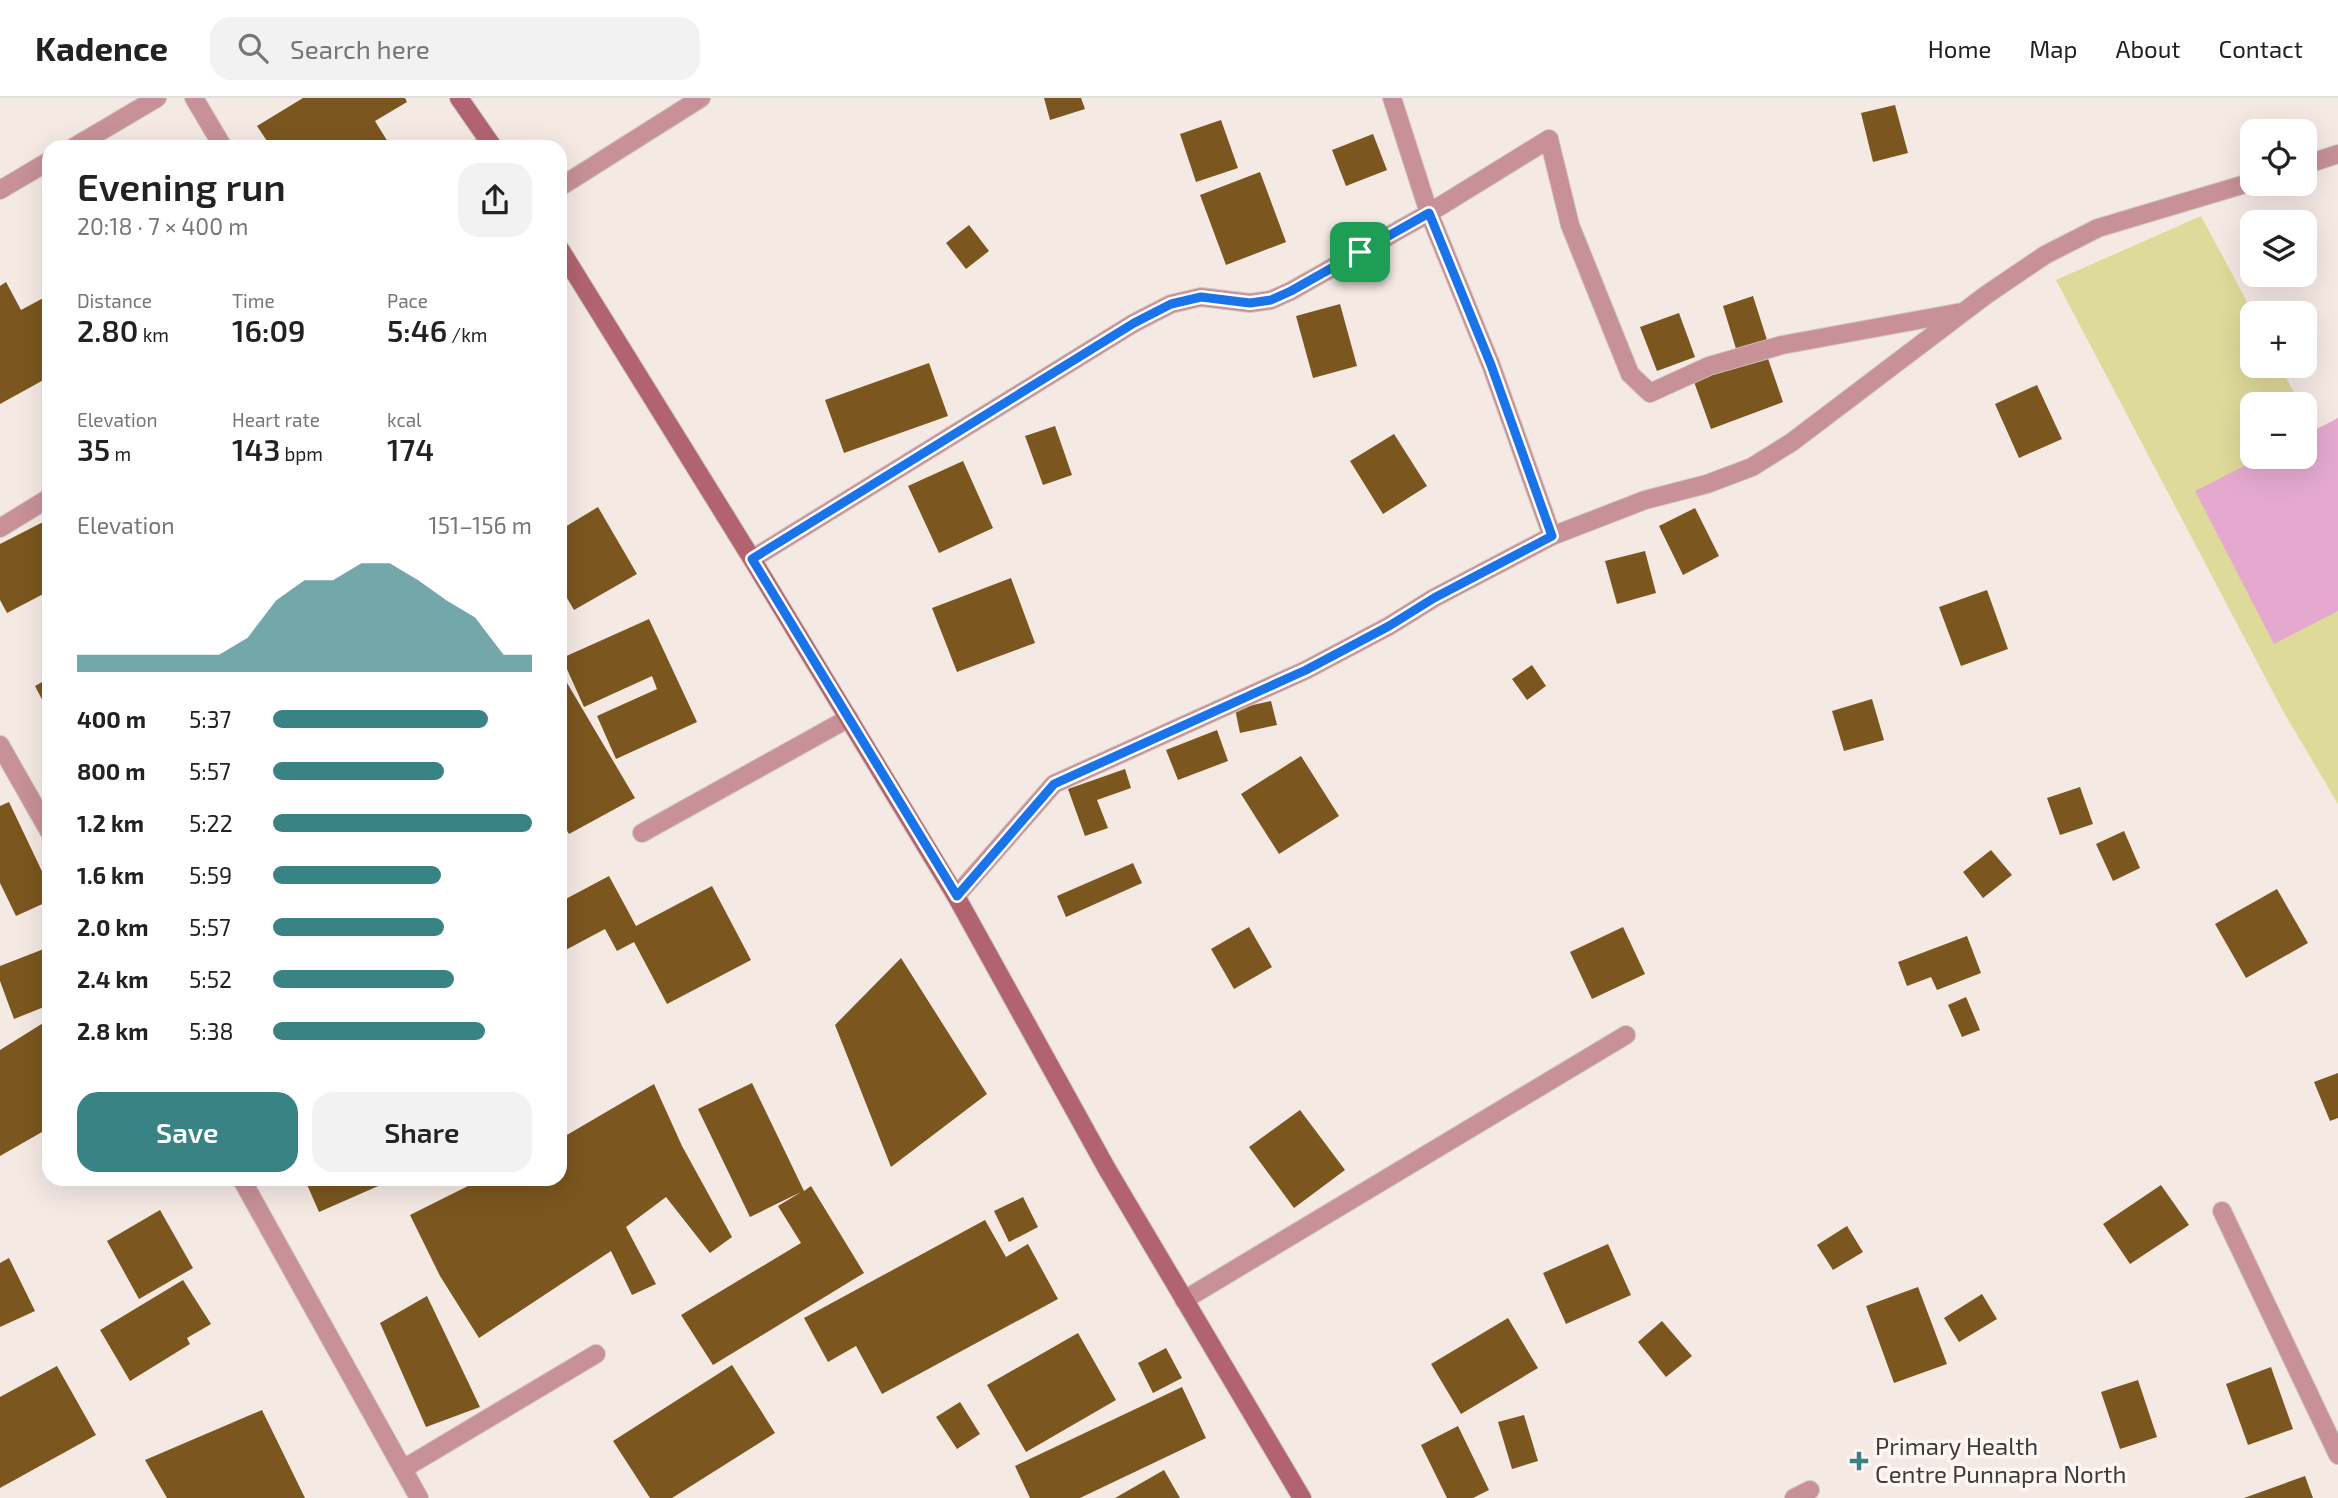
<!DOCTYPE html>
<meta charset="utf-8">
<style>
body{margin:0;font-family:"Exo 2",sans-serif;background:#f2f2f2;color:#222;height:100vh;display:flex;flex-direction:column;font-size:26px;white-space:nowrap}
*{box-sizing:border-box;margin:0}
p{font-size:23px;color:#767676}
.icon{flex:none;width:38px;height:38px;fill:none;stroke:currentColor;stroke-width:2;stroke-linecap:round;stroke-linejoin:round}
.map{position:relative;flex:1;overflow:hidden}
.panel{position:absolute;left:42px;top:42px;width:525px;height:1046px;display:flex;flex-direction:column;background:#fff;border-radius:21px;box-shadow:0 7px 28px #0002}
.panel>*{flex:none}
.fabs{position:absolute;left:2240px;top:21px;display:grid;gap:14px}
.fabs a{display:grid;place-items:center;width:77px;height:77px;border-radius:14px;background:#fff;box-shadow:0 7px 28px #0002;font-size:35px}
.pin{position:absolute;display:grid;place-items:center;width:60px;height:60px;color:#fff;margin:-30px;border-radius:14px;box-shadow:0 4px 10px #0006}
.round{display:grid;place-items:center;flex:none;width:74px;height:74px;border-radius:21px;background:#f2f2f2}
.overview{display:flex;align-items:center;justify-content:space-between;height:119px;padding:0 35px}
h1{font-size:38px;font-weight:600;line-height:52px}
.stats{display:grid;grid-template-columns:repeat(3,1fr);gap:10px;height:119px;padding:7px 35px}
.stats div{display:grid;align-content:center}
.stats b{font-size:30px;font-weight:600}
.stats small{font-size:19px;font-weight:400}
.stats p{font-size:19px}
.chart{height:196px;padding:14px 35px}
.chart p{display:flex;justify-content:space-between}
.chart svg{width:100%;height:126px;margin-top:7px;fill:#3a8385;opacity:.7}
.cta{display:flex;gap:14px;margin-top:auto;padding:14px 35px}
.cta a{flex:1;height:80px;border-radius:21px;background:#3a8385;color:#fff;font-size:28px;font-weight:600;line-height:80px;text-align:center}
.cta a+a{background:#f2f2f2;color:#222}
ul{padding:0 35px;list-style:none;font-size:23px}
li{display:grid;grid-template-columns:112px 84px 1fr;align-items:center;height:52px}
li i{height:18px;border-radius:9px;background:#3a8385}
header{display:flex;align-items:center;gap:42px;box-sizing:border-box;height:98px;padding:0 35px;background:#fff;border-bottom:2px solid #e0e0e0}
header strong{font-size:33px}
nav{display:flex;gap:38px;margin-inline-start:auto;font-size:24px}
.search{width:490px;height:63px;background:#f2f2f2;display:flex;align-items:center;gap:18px;box-sizing:border-box;padding:0 24px;border-radius:21px;color:#767676;font-size:26px}
.map>svg:first-child{display:block}
</style>
<header>
<strong>Kadence</strong>
<div class="search"><svg class="icon" aria-label="search" viewBox="0 0 24 24"><circle cx="10" cy="10" r="6"/><path d="M15 15l6 6"/></svg>Search here</div>
<nav><a>Home</a><a>Map</a><a>About</a><a>Contact</a></nav>
</header>
<div class="map">
<svg width="2338" height="1400" viewBox="0 0 2338 1400">
<rect width="100%" height="100%" fill="#f5e9e4"/>
<path fill="#deda9a" d="M2201 118 2253 215 2252 268H2280L2300 306H2252V359H2305V316L2338 387V706L2283 613 2056 182Z"/>
<path fill="#e5a9d0" d="M2338 320V513L2274 546 2195 393 2262 359H2305V337Z"/>
<path fill="#7b561e" d="M303 0H405L407 4 375 23 391 49H271L257 28Z
M1044 0H1081L1085 11 1050 22Z
M1895 7 1908 55 1873 64 1861 15Z
M1221 22 1238 70 1196 84 1180 36Z
M1373 36 1387 72 1346 88 1332 52Z
M1260 74 1286 144 1226 167 1200 97Z
M969 127 989 153 966 171 946 145Z
M6 184 21 212 49 197V279L0 306V188Z
M1753 198 1768 245 1737 254 1723 208Z
M1340 206 1357 268 1313 280 1296 218Z
M1679 215 1695 259 1657 273 1640 229Z
M1766 255 1783 304 1711 331 1693 281Z
M929 265 948 318 844 355 825 302Z
M2037 287 2062 341 2019 360 1995 306Z
M1055 328 1072 377 1043 387 1025 338Z
M1394 336 1427 388 1383 416 1350 363Z
M963 363 993 430 939 455 908 388Z
M598 409 637 476 574 512 560 488V432Z
M1695 410 1719 458 1683 477 1659 428Z
M49 421V493L7 515 0 502V446Z
M1645 453 1656 495 1617 506 1605 463Z
M1011 480 1035 545 957 574 932 510Z
M1987 492 2008 551 1961 568 1939 509Z
M649 521 697 624 616 661 597 618 657 591 652 578 584 609 562 560Z
M1532 567 1546 588 1527 602 1512 581Z
M560 573 635 700 569 736 560 720Z
M49 580V615L35 588Z
M1872 601 1884 642 1844 653 1832 613Z
M1271 603 1277 627 1240 635 1235 611Z
M1217 632 1228 663 1178 682 1166 652Z
M1301 658 1339 718 1279 756 1241 696Z
M1125 671 1131 690 1097 702 1108 730 1085 738 1068 691Z
M2080 689 2093 726 2060 737 2047 700Z
M9 704 49 788V803L16 818 0 785V708Z
M2124 733 2140 770 2113 783 2096 746Z
M1991 752 2012 777 1983 800 1963 774Z
M1133 765 1142 785 1066 819 1057 798Z
M609 778 636 828 712 788 751 862 667 906 634 844 617 853 605 831 560 855V804Z
M2277 791 2308 845 2246 880 2215 826Z
M1249 829 1272 869 1234 891 1211 851Z
M1623 829 1645 876 1592 901 1570 854Z
M1967 838 1981 875 1937 892 1931 879 1907 888 1898 864Z
M49 849V907L14 921 0 883V868Z
M901 860 987 996 891 1069 835 927Z
M1966 899 1980 932 1962 939 1948 907Z
M48 922 49 1030 0 1058V952Z
M2338 975V1020L2330 1023 2314 984Z
M752 985 804 1093 811 1088 864 1175 713 1267 681 1217 801 1145 778 1108 801 1094 750 1119 698 1011Z
M654 986 682 1048 732 1139 710 1155 666 1099 626 1129 656 1186 632 1197 611 1153 479 1240 440 1178 410 1117 480 1082H560V1041Z
M1300 1012 1345 1072 1294 1110 1249 1049Z
M305 1082H392L319 1114Z
M2161 1087 2189 1127 2130 1166 2103 1126Z
M1023 1099 1038 1129 1009 1144 994 1113Z
M160 1112 193 1170 139 1201 107 1143Z
M985 1122 1006 1159 1028 1146 1058 1201 882 1296 856 1248 828 1264 804 1220Z
M1847 1128 1863 1154 1833 1172 1817 1147Z
M1608 1146 1631 1197 1566 1226 1543 1175Z
M9 1160 35 1213 0 1229V1165Z
M183 1182 211 1226 187 1240 190 1246 130 1283 100 1232Z
M1918 1189 1947 1266 1894 1285 1866 1208Z
M1982 1196 1997 1221 1959 1244 1944 1220Z
M427 1198 480 1309 426 1329 380 1225Z
M1508 1220 1538 1270 1461 1316 1431 1266Z
M1662 1223 1692 1258 1666 1279 1638 1244Z
M1078 1235 1116 1302 1026 1354 987 1287Z
M1166 1250 1182 1280 1153 1295 1138 1265Z
M732 1267 775 1335 672 1400H650L613 1343Z
M57 1268 96 1337 0 1390V1299Z
M2271 1269 2293 1331 2248 1347 2226 1286Z
M2138 1282 2157 1339 2120 1351 2101 1294Z
M1182 1289 1206 1340 1080 1400H1030L1015 1368Z
M960 1304 980 1336 957 1351 936 1319Z
M262 1312 305 1400H167L145 1362Z
M1524 1317 1538 1363 1512 1371 1498 1324Z
M1458 1328 1489 1392 1473 1400H1447L1421 1347Z
M1164 1372 1180 1400H1115Z
M2305 1378 2313 1400H2244Z"/>
<g fill="none" stroke-linecap="round" stroke-linejoin="round">
<defs>
<path id="street" d="M194 0 223 49
M1392 0 1429 115 1491 267 1552 438
M74 49 157 0
M2305 67 2338 56
M560 89 701 0
M0 92 49 63
M0 430 49 400
M752 461 1134 225 1171 206 1201 199 1250 205 1271 202 1291 193 1429 115 1549 41 1570 127 1630 276 1650 295 1709 268 1782 247 1962 214
M0 647 49 733
M642 735 849 620
M956 798 1054 686 1306 572 1389 528 1434 500 1552 438 1645 402 1707 386 1752 369 1792 344 1986 197 2045 157 2098 130 2252 84
M242 1082 419 1400
M2222 1113 2338 1357
M1184 1202 1626 937
M403 1371 596 1256
M1794 1400 1810 1392"/>
<path id="secondary" d="M459 0 493 49
M560 151 752 461 956 798 1107 1071 1302 1400"/>
</defs>
<use href="#street" stroke="#d1c6c2" stroke-width="20"/>
<use href="#secondary" stroke="#d1c6c2" stroke-width="20"/>
<use href="#street" stroke="#c79197" stroke-width="18"/>
<use href="#secondary" stroke="#b1646f" stroke-width="18"/>
</g>
<g fill="none" stroke-linecap="round" stroke-linejoin="round">
<defs>
<path id="route" d="M1429 115 1491 267 1552 438 1434 500 1389 528 1306 572 1054 686 957 798 752 461 1134 225 1171 206 1201 199 1250 205 1271 202 1291 193Z"/>
</defs>
<use href="#route" stroke="#fff" stroke-width="14"/>
<use href="#route" stroke="#1a73e8" stroke-width="9"/>
</g>
<path fill="#3a8385" stroke="#fff7f4" stroke-width="2.5" d="M1855.5 1352.5h7v7h7v7h-7v7h-7v-7h-7v-7h7z"/>
<g text-anchor="middle" stroke-width="7" stroke-linejoin="round" paint-order="stroke">
<g font-size="24" fill="#403b39" stroke="#fff7f4" text-anchor="start">
<text x="1875" y="1357">Primary Health<tspan x="1875" dy="28">Centre Punnapra North</tspan></text>
</g>
</g>
</svg>
<div class="fabs">
<a><svg class="icon" aria-label="locate" viewBox="0 0 24 24"><circle cx="12" cy="12" r="6"/><path d="M12 2v4M12 18v4M2 12h4M18 12h4"/></svg></a>
<a><svg class="icon" aria-label="layers" viewBox="0 0 24 24"><path d="M12 4l9 5-9 5-9-5zM3 14l9 5 9-5"/></svg></a>
<a>+</a>
<a>−</a>
</div>
<div class="pin" style="left:1360px;top:154px;background:#1e9e55"><svg class="icon" aria-label="arrive" viewBox="0 0 24 24"><path d="M6 21V4h12l-3 4 3 4H6"/></svg></div>
<section class="panel">
<div class="overview"><div><h1>Evening run</h1><p>20:18 · 7 × 400 m</p></div><a class="round"><svg class="icon" aria-label="share" viewBox="0 0 24 24"><path d="M12 15V3M7 8l5-5 5 5M5 13v7h14v-7"/></svg></a></div>
<div class="stats">
<div><p>Distance</p><b>2.80<small> km</small></b></div>
<div><p>Time</p><b>16:09</b></div>
<div><p>Pace</p><b>5:46<small> /km</small></b></div>
</div>
<div class="stats">
<div><p>Elevation</p><b>35<small> m</small></b></div>
<div><p>Heart rate</p><b>143<small> bpm</small></b></div>
<div><p>kcal</p><b>174</b></div>
</div>
<div class="chart"><p><span>Elevation</span>151–156 m</p>
<svg viewBox="0 0 160 44" preserveAspectRatio="none"><path d="M0 44V38L10 38L20 38L30 38L40 38L50 38L60 32L70 19L80 12L90 12L100 6L110 6L120 12L130 19L140 25L150 38L160 38V44z"/></svg>
</div>
<ul>
<li><b>400 m</b>5:37<i style="width:83%"></i></li>
<li><b>800 m</b>5:57<i style="width:66%"></i></li>
<li><b>1.2 km</b>5:22<i style="width:100%"></i></li>
<li><b>1.6 km</b>5:59<i style="width:65%"></i></li>
<li><b>2.0 km</b>5:57<i style="width:66%"></i></li>
<li><b>2.4 km</b>5:52<i style="width:70%"></i></li>
<li><b>2.8 km</b>5:38<i style="width:82%"></i></li>
</ul>
<div class="cta"><a>Save</a><a>Share</a></div>
</section>
</div>
